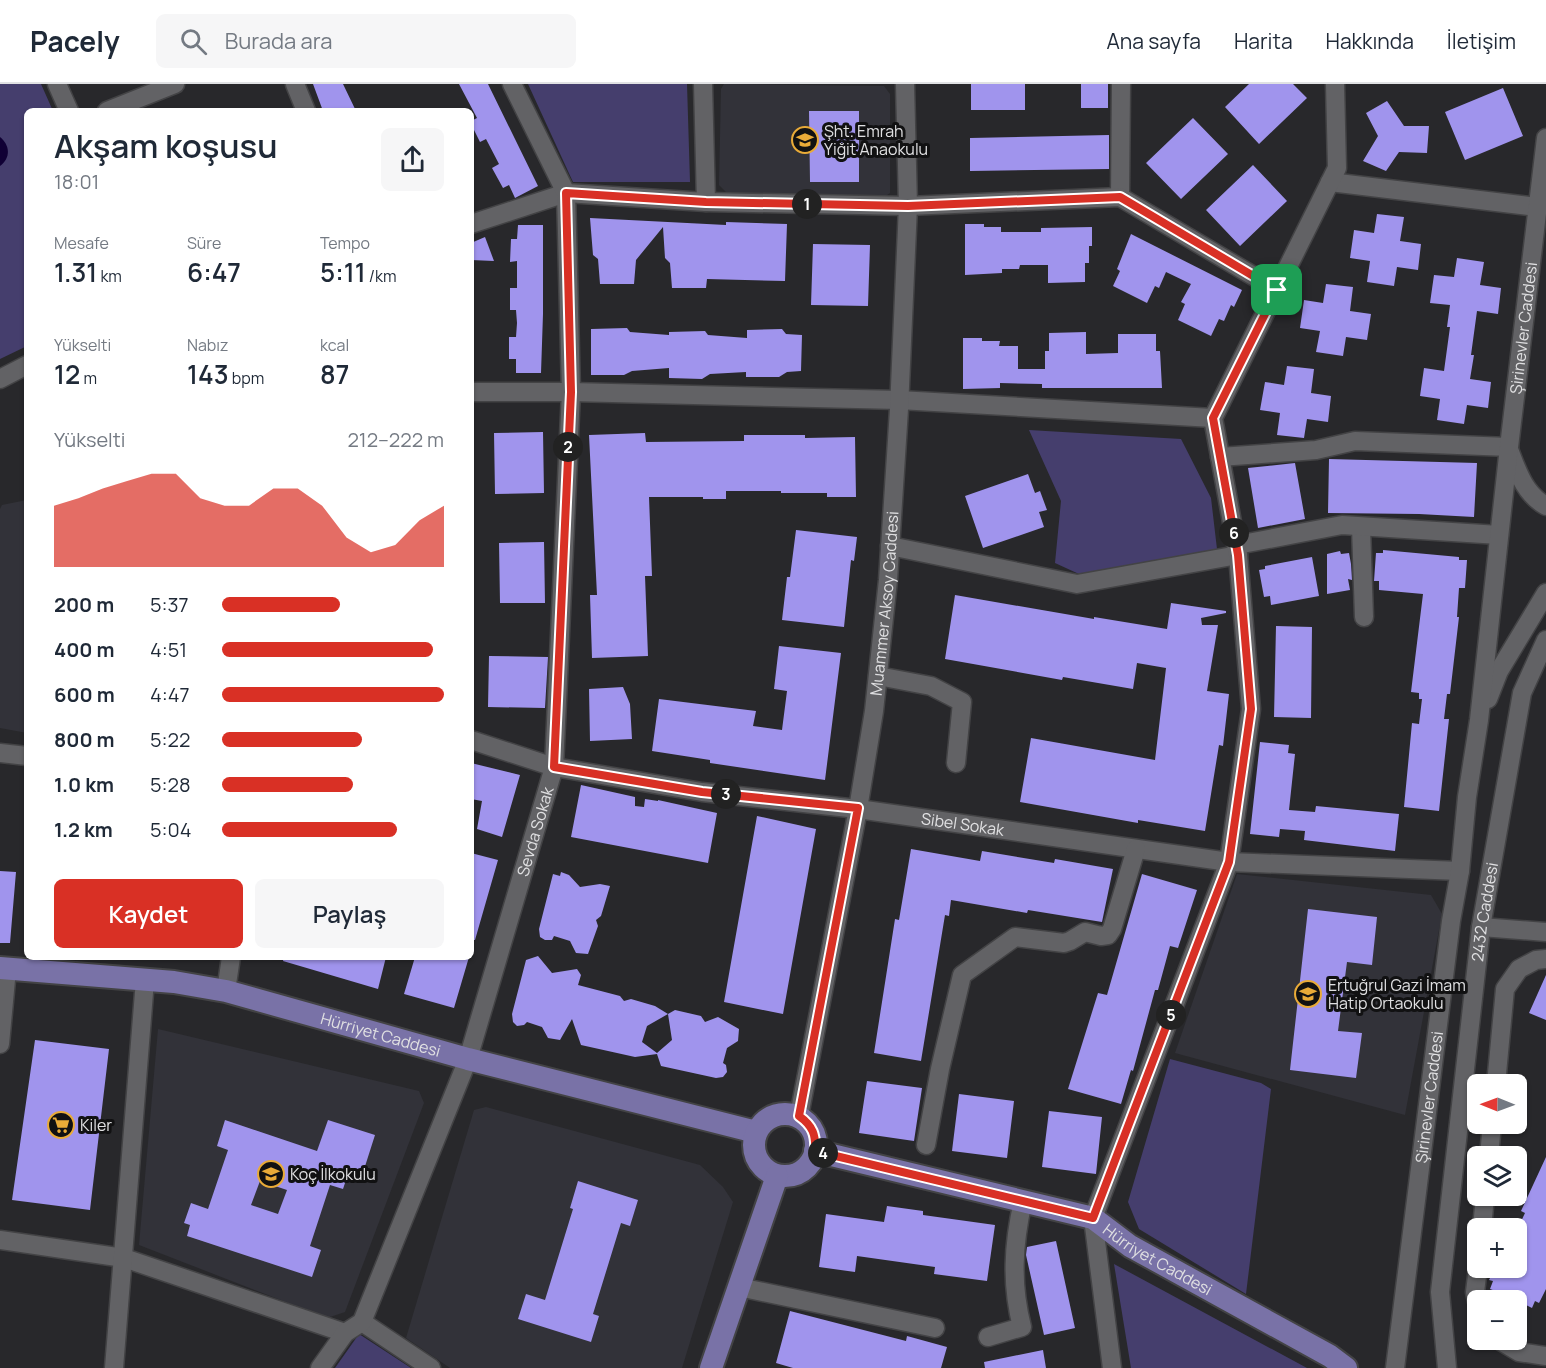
<!DOCTYPE html>
<html lang="tr">
<meta charset="utf-8">
<style>
body{margin:0;font-family:Manrope,sans-serif;background:#f6f6f7;color:#1f2937;height:100vh;display:flex;flex-direction:column;font-size:22px;white-space:nowrap}
*{box-sizing:border-box;margin:0}
p{font-size:20px;color:#747a83}
.icon{flex:none;width:33px;height:33px;fill:none;stroke:currentColor;stroke-width:2;stroke-linecap:round;stroke-linejoin:round}
.map{position:relative;flex:1;overflow:hidden}
.side{position:absolute;left:24px;top:24px;width:450px;height:852px;display:flex;flex-direction:column;background:#fff;border-radius:9px;box-shadow:0 2px 4px #0004}
.side>*{flex:none}
.needle{width:39px;rotate:271deg}
.fabs{position:absolute;left:1467px;top:990px;display:grid;gap:12px}
.fabs a{display:grid;place-items:center;width:60px;height:60px;border-radius:9px;background:#fff;box-shadow:0 2px 4px #0004;font-size:30px}
.pin{position:absolute;display:grid;place-items:center;width:51px;height:51px;color:#fff;margin:-26px;border-radius:12px;box-shadow:0 3px 9px #0006}
.km{position:absolute;width:30px;height:30px;margin:-15px;border-radius:50%;background:#222;color:#fff;font-size:16px;line-height:30px;text-align:center}
.round{display:grid;place-items:center;flex:none;width:63px;height:63px;border-radius:9px;background:#f6f6f7}
.overview{display:flex;align-items:center;justify-content:space-between;height:102px;padding:0 30px}
h1{font-size:33px;font-weight:600;line-height:45px}
.stats{display:grid;grid-template-columns:repeat(3,1fr);gap:9px;height:102px;padding:6px 30px}
.stats div{display:grid;align-content:center}
.stats b{font-size:26px;font-weight:600}
.stats small{font-size:16px;font-weight:400}
.stats p{font-size:16px}
.chart{height:168px;padding:12px 30px}
.chart p{display:flex;justify-content:space-between}
.chart svg{width:100%;height:108px;margin-top:6px;fill:#d93025;opacity:.7}
.action{display:flex;gap:12px;margin-top:auto;padding:12px 30px}
.action a{flex:1;height:69px;border-radius:9px;background:#d93025;color:#fff;font-size:24px;font-weight:600;line-height:69px;text-align:center}
.action a+a{background:#f6f6f7;color:#1f2937}
ul{padding:0 30px;list-style:none;font-size:20px}
li{display:grid;grid-template-columns:96px 72px 1fr;align-items:center;height:45px}
li i{height:15px;border-radius:8px;background:#d93025}
header{display:flex;align-items:center;gap:36px;box-sizing:border-box;height:84px;padding:0 30px;background:#fff;border-bottom:2px solid #e0e1e3}
header strong{font-size:28px}
nav{display:flex;gap:33px;margin-inline-start:auto;font-size:21px}
.search{width:420px;height:54px;background:#f6f6f7;display:flex;align-items:center;gap:15px;box-sizing:border-box;padding:0 21px;border-radius:9px;color:#747a83;font-size:22px}
.map>svg:first-child{display:block}
</style>
<header>
<strong>Pacely</strong>
<div class="search"><svg class="icon" aria-label="search" viewBox="0 0 24 24"><circle cx="10" cy="10" r="6"/><path d="M15 15l6 6"/></svg>Burada ara</div>
<nav><a>Ana sayfa</a><a>Harita</a><a>Hakkında</a><a>İletişim</a></nav>
</header>
<div class="map">
<svg width="1546" height="1284" viewBox="0 0 1546 1284">
<rect width="100%" height="100%" fill="#28282b"/>
<path fill="#323239" d="M724 0 884 2 890 10V109L880 116 727 109 719 101 721 5Z
M27 416V649L0 644V425L2 421Z
M1237 790 1431 811 1442 830 1405 1031 1175 969Z
M158 945 419 1007 424 1019 345 1228 327 1234 139 1161Z
M486 1023 700 1081 723 1103 733 1118 682 1284H450L406 1254 474 1026Z"/>
<path fill="#453e6d" d="M0 0H41L53 27H27V262L0 275Z
M528 0H687L690 98H573Z
M1029 346 1181 355 1211 414 1217 465 1079 490 1055 479 1061 417Z
M1170 975 1261 999 1271 1005 1246 1210 1139 1145 1128 1118Z
M1114 1180 1307 1284H1131Z
M359 1250 411 1284H335Z"/>
<path fill="#100035" d="M0 53C10 61 11 74 0 82Z"/>
<path fill="#a094ed" fill-rule="evenodd" d="M313 0H343L356 27H323Z
M459 0H488L538 102 515 114 509 101 503 104 492 84 499 80 486 55 480 58 471 40V37L477 34Z
M971 0H1025V26H971Z
M1081 0H1108V24H1081Z
M1249 0H1293L1307 14 1259 60 1225 23Z
M1503 4 1523 52 1465 76 1445 28Z
M1387 17 1404 42H1429L1427 69 1399 68 1386 87 1363 77 1378 52 1366 29Z
M809 27H859V98H810Z
M1193 34 1228 70 1181 115 1146 79Z
M1109 51V85L970 87V54Z
M1253 81 1287 117 1240 162 1206 126Z
M1377 130 1404 133 1400 157 1421 160 1418 186 1397 183 1394 202 1367 198 1370 177 1350 174 1354 146 1374 149Z
M590 134 726 141V138L787 140 785 197 707 195 706 204H672L670 179 665 174 663 143 636 176 634 200H600L598 175 593 171Z
M965 140H984V143H1001V148H1041V144L1092 143V162H1089V179H1085V198L1048 199V181H1020L1019 185H1002V189L965 191Z
M518 141H543V230L541 289H516V275H509V253H516L517 239 516 226H510V204H517V177L510 178 511 155H517Z
M1131 150 1242 206 1234 223 1231 221 1224 237 1219 235 1211 252 1178 236 1185 220 1181 218 1191 200 1166 188 1159 204 1155 202 1147 219 1113 202 1120 187 1117 185Z
M485 153 494 177 471 176V159Z
M813 160 870 161 868 222 811 221Z
M1457 174 1484 178 1480 201 1501 204 1498 230 1477 227 1471 271H1474L1470 295 1491 298 1488 324 1467 321 1464 340 1437 336 1440 315 1420 312 1424 284 1444 287 1450 243H1447L1450 221 1430 219 1434 191 1454 193Z
M1326 200 1353 203 1350 227 1371 230 1367 256 1346 253 1343 272 1316 268 1320 247 1300 244 1304 216 1323 219Z
M627 244 630 248 669 251V248L705 247 708 251 747 254V246L782 245 786 250 802 251 801 287 787 288 779 293H746V288L710 290 702 295 669 294V284L632 287 624 291H591V245Z
M1086 248V270L1118 269V250H1156V267H1160L1162 304H1042V300L1000 299V304L963 305V254H982V257H1000L999 262H1018V285H1045V267H1049V249Z
M1287 282 1314 285 1311 309 1331 312 1328 338 1307 335 1304 354 1277 351 1280 329 1260 326 1265 298 1284 301Z
M543 348 544 409 495 410 494 349Z
M645 349 646 358 744 357V351H805V354L855 353 856 413H827V409H781V407H726V415H703V413H649L652 492H645L648 572 592 574 590 511H597L589 351Z
M1329 375 1477 379 1474 433 1419 430 1328 429Z
M1295 379 1305 435 1258 444 1248 384Z
M1028 390 1035 409 1040 407 1047 426 1039 428 1044 443 983 464 965 412Z
M796 446 857 453 854 477 851 476 844 543 782 536 787 493H790Z
M544 458 545 519H500L499 459Z
M1383 466 1459 473V476H1467L1465 504H1459L1457 533H1459L1450 610H1447L1444 635H1449L1439 727 1404 723 1412 639 1419 640 1422 615H1419V609L1411 608 1423 510 1379 506V497H1374L1376 469H1383Z
M1340 467 1341 470 1349 469 1351 480 1352 496 1348 495 1350 506 1327 510V470Z
M1312 473 1319 512 1271 521 1270 512 1264 513 1259 486 1265 485V482Z
M955 511 1094 535V533L1167 545 1171 519 1226 527V529L1201 534 1202 541H1218L1207 607 1229 610 1223 662 1219 661 1205 747 1138 736V739L1020 718 1031 654 1155 676 1166 584 1137 579 1133 605 1063 593 1062 596 945 575Z
M1276 542 1312 543 1311 634 1274 633Z
M779 562 841 569 825 696 710 679V676L652 667 659 615 756 627 753 642 782 646 787 607 774 605Z
M489 572 548 573 545 624 488 623Z
M623 603 630 620 632 655 590 657 589 605Z
M1260 658 1289 661 1288 669 1295 670 1289 726 1315 728 1316 722 1399 730 1395 767 1304 756 1305 747 1280 745 1279 753 1250 750Z
M471 679 520 691 502 753 477 745 482 717 471 715Z
M581 701 635 713V722L644 723 645 715 658 717V716L717 729 708 779 571 753Z
M757 732 816 745 783 930 724 918Z
M911 765 980 777 982 767 1054 779 1055 775 1113 785 1102 838 1028 826 1027 829 951 816 949 832 945 831 921 977 874 969 895 835 899 836Z
M471 769 498 776 475 856H471Z
M0 787 16 788 10 859H0Z
M561 788 569 791 580 803 600 800 610 802 601 832 596 836 598 842 588 870 576 869 570 857 554 852 552 856H545L540 853 539 845 553 790 560 792Z
M1142 790 1197 806 1178 864 1170 862 1158 906H1155L1133 987 1131 986 1121 1020 1068 1005 1098 909 1107 911Z
M1308 825 1377 833 1372 881 1347 878 1338 947 1362 949 1356 994 1290 986Z
M538 872 552 889 577 885 581 891 578 901 620 912 624 917 631 915 655 922 668 930 647 942 642 958 657 969 672 956 668 930 675 926 701 932 705 938 718 933 739 945 738 957 727 964 723 979 726 981 727 988 723 993 716 994 661 982 657 970 635 973 581 961 572 935 560 956 548 954 542 943 527 938 524 941 517 942 513 938 512 930 526 876Z
M284 873H386L378 905 283 877Z
M415 873H469L454 924 404 910Z
M1546 891V936L1529 929Z
M35 956 109 965 90 1126 12 1116Z
M867 997 922 1004 914 1057 859 1049Z
M959 1010 1014 1017 1007 1074 952 1067Z
M1049 1027 1102 1033 1096 1090 1042 1083Z
M225 1036 317 1067 328 1036 375 1051 360 1098 347 1093 343 1105 330 1101 310 1162 321 1166 312 1193 187 1152 190 1141 184 1139 191 1119 208 1125 228 1066 217 1062ZM260 1097 287 1106 278 1130 251 1121Z
M1546 1073V1205L1539 1219 1535 1217 1532 1224 1516 1216H1503L1496 1213 1498 1208 1490 1205 1493 1197 1489 1196 1495 1184H1516V1148L1525 1129 1521 1127Z
M578 1097 638 1116 630 1142 621 1139 593 1230 599 1232 591 1258 518 1235 526 1210 545 1216 573 1125 570 1124Z
M887 1122 923 1127V1131L995 1141 987 1197 934 1190 935 1183 857 1172 855 1188 819 1183 826 1130 884 1138Z
M1056 1157 1075 1244 1044 1251 1026 1171 1027 1163Z
M790 1227 906 1257 907 1252 947 1263 941 1284H793L776 1279Z
M1043 1266 1046 1284H985L984 1278Z"/>
<g fill="none" stroke-linecap="round" stroke-linejoin="round">
<defs>
<g id="minor">
<path d="M57 0 69 27"/>
<path d="M295 0 306 27"/>
<path d="M703 0 706 118"/>
<path d="M107 27 175 0"/>
<path d="M1330 98 1537 123"/>
<path d="M1120 113 1121 0"/>
<path d="M471 140 566 109 706 118 908 122 1120 113 1277 206"/>
<path d="M0 295 27 281"/>
<path d="M471 308H571L899 316 1213 334"/>
<path d="M1510 368C1518 389 1525 410 1546 422"/>
<path d="M1220 373 1316 366 1355 357 1509 363"/>
<path d="M1361 443 1364 533"/>
<path d="M1237 461 1342 441 1499 451"/>
<path d="M890 462 1077 500 1238 471"/>
<path d="M878 592 931 602 962 618 956 679"/>
<path d="M1488 615 1499 587 1546 509"/>
<path id="s1" d="M471 656 554 683 702 708 858 725 1229 778 1460 787"/>
<path d="M0 669 27 672"/>
<path d="M1481 843 1546 848"/>
<path d="M226 907 231 873"/>
<path d="M0 960 7 885"/>
<path d="M1496 1000 1505 905 1519 885 1536 876 1546 875"/>
<path id="s2" d="M799 1032 858 725 874 627 888 496 899 325 908 122 905 0"/>
<path d="M926 1061 940 985 962 891 1015 853 1064 859 1070 857 1085 848 1101 852 1108 851 1112 845 1136 765"/>
<path d="M1489 1072 1492 1040"/>
<path d="M1482 1144 1485 1112"/>
<path d="M0 1156 124 1174 345 1249"/>
<path d="M739 1203 935 1244"/>
<path d="M1478 1222 1475 1208 1478 1184"/>
<path d="M362 1238 431 1284"/>
<path d="M988 1253 1022 1243C1011 1200 1013 1161 1023 1117"/>
<path d="M1499 1256 1519 1268 1546 1272"/>
<path d="M114 1284 145 896"/>
<path id="s3" d="M320 1284 345 1249 362 1238 468 975 554 683 571 308 566 109 512 0"/>
<path d="M1112 1284 1093 1134 1229 778 1251 625 1238 471 1213 334 1337 84 1335 0"/>
<path id="s4" d="M1395 1284 1451 837 1460 787 1467 713 1479 636 1509 363 1546 54"/>
<path id="s5" d="M1447 1284 1440 1208 1481 843 1522 609 1546 556"/>
</g>
<g id="major">
<path id="s6" d="M0 884 174 898 226 907 468 975 756 1048"/>
<circle cx="785" cy="1061" r="31"/>
<path id="s7" d="M815 1067 1093 1134 1130 1162 1330 1272 1346 1284"/>
<path d="M711 1284 777 1092"/>
</g>
</defs>
<use href="#minor" stroke="#434345" stroke-width="21"/>
<use href="#major" stroke="#434345" stroke-width="26"/>
<use href="#minor" stroke="#626265" stroke-width="18"/>
<use href="#major" stroke="#7972a7" stroke-width="22"/>
</g>
<g fill="none" stroke-linecap="round" stroke-linejoin="round">
<defs>
<path id="route" d="M566 109 706 118 908 122 1120 113 1277 206 1213 334 1238 471 1251 625 1229 778 1093 1134 815 1067C816 1051 813 1042 799 1032L858 724 702 708 554 683 571 308Z"/>
</defs>
<use href="#route" stroke="#fff" stroke-width="12"/>
<use href="#route" stroke="#d93025" stroke-width="8"/>
</g>
<defs>
<symbol id="school-ring" viewBox="-11 -11 22 22"><circle r="9.5" fill="#111112" stroke="#e9ab38" stroke-width="1.5"/><path d="M0-5L7-2L0 1L-7-2ZM-4 1L0 2.5L4 1V4Q0 6-4 4Z" fill="#e9ab38"/></symbol>
<symbol id="supermarket-ring" viewBox="-11 -11 22 22"><circle r="9.5" fill="#111112" stroke="#e9ab38" stroke-width="1.5"/><path d="M-6-5.5h2.5l.6 2H6L4.5 2H-2.5L-4.4-4H-6ZM-1.5 3.2a1.3 1.3 0 1 0 .1 0ZM3 3.2a1.3 1.3 0 1 0 .1 0Z" fill="#e9ab38"/></symbol>
</defs>
<g fill-rule="evenodd">
<use href="#school-ring" x="790" y="41" width="30" height="30"/>
<use href="#school-ring" x="1293" y="895" width="30" height="30"/>
<use href="#supermarket-ring" x="46" y="1026" width="30" height="30"/>
<use href="#school-ring" x="256" y="1075" width="30" height="30"/>
</g>
<g text-anchor="middle" stroke-width="6" stroke-linejoin="round" paint-order="stroke">
<g font-size="16" fill="#e0e0e2" stroke="#111112" text-anchor="start">
<text x="824" y="53">Şht. Emrah<tspan x="824" dy="18">Yiğit Anaokulu</tspan></text>
<text x="1328" y="907">Ertuğrul Gazi İmam<tspan x="1328" dy="18">Hatip Ortaokulu</tspan></text>
<text x="80" y="1047">Kiler</text>
<text x="290" y="1096">Koç İlkokulu</text>
</g>
<g font-size="16" fill="#e0e0e2" stroke="#111112">
<text dy="6" stroke="none"><textPath href="#s4" startOffset="1048">Şirinevler Caddesi</textPath></text>
<text dy="6" stroke="none"><textPath href="#s2" startOffset="520">Muammer Aksoy Caddesi</textPath></text>
<text dy="6" stroke="none"><textPath href="#s1" startOffset="500">Sibel Sokak</textPath></text>
<text dy="6" stroke="none"><textPath href="#s3" startOffset="584">Sevda Sokak</textPath></text>
<text dy="6" stroke="none"><textPath href="#s5" startOffset="459">2432 Caddesi</textPath></text>
<text dy="6" stroke="none"><textPath href="#s6" startOffset="388">Hürriyet Caddesi</textPath></text>
<text dy="6" stroke="none"><textPath href="#s4" startOffset="273">Şirinevler Caddesi</textPath></text>
<text dy="6" stroke="none"><textPath href="#s7" startOffset="363">Hürriyet Caddesi</textPath></text>
</g>
</g>
</svg>
<div class="fabs">
<a><svg class="needle" viewBox="-14 -14 28 28"><path d="M0-13l5 13h-10z" fill="#e53935"/><path d="M0 13l5-13h-10z" fill="#747a83"/></svg></a>
<a><svg class="icon" aria-label="layers" viewBox="0 0 24 24"><path d="M12 4l9 5-9 5-9-5zM3 14l9 5 9-5"/></svg></a>
<a>+</a>
<a>−</a>
</div>
<div class="pin" style="left:1277px;top:206px;background:#1e9e55"><svg class="icon" aria-label="arrive" viewBox="0 0 24 24"><path d="M6 21V4h12l-3 4 3 4H6"/></svg></div>
<b class="km" style="left:807px;top:120px">1</b>
<b class="km" style="left:568px;top:363px">2</b>
<b class="km" style="left:726px;top:710px">3</b>
<b class="km" style="left:823px;top:1069px">4</b>
<b class="km" style="left:1171px;top:931px">5</b>
<b class="km" style="left:1234px;top:449px">6</b>
<section class="side">
<div class="overview"><div><h1>Akşam koşusu</h1><p>18:01</p></div><a class="round"><svg class="icon" aria-label="share" viewBox="0 0 24 24"><path d="M12 15V3M7 8l5-5 5 5M5 13v7h14v-7"/></svg></a></div>
<div class="stats">
<div><p>Mesafe</p><b>1.31<small> km</small></b></div>
<div><p>Süre</p><b>6:47</b></div>
<div><p>Tempo</p><b>5:11<small> /km</small></b></div>
</div>
<div class="stats">
<div><p>Yükselti</p><b>12<small> m</small></b></div>
<div><p>Nabız</p><b>143<small> bpm</small></b></div>
<div><p>kcal</p><b>87</b></div>
</div>
<div class="chart"><p><span>Yükselti</span>212–222 m</p>
<svg viewBox="0 0 160 44" preserveAspectRatio="none"><path d="M0 44V19L10 16L20 12L30 9L40 6L50 6L60 16L70 19L80 19L90 12L100 12L110 19L120 32L130 38L140 35L150 25L160 19V44z"/></svg>
</div>
<ul>
<li><b>200 m</b>5:37<i style="width:53%"></i></li>
<li><b>400 m</b>4:51<i style="width:95%"></i></li>
<li><b>600 m</b>4:47<i style="width:100%"></i></li>
<li><b>800 m</b>5:22<i style="width:63%"></i></li>
<li><b>1.0 km</b>5:28<i style="width:59%"></i></li>
<li><b>1.2 km</b>5:04<i style="width:79%"></i></li>
</ul>
<div class="action"><a>Kaydet</a><a>Paylaş</a></div>
</section>
</div>
